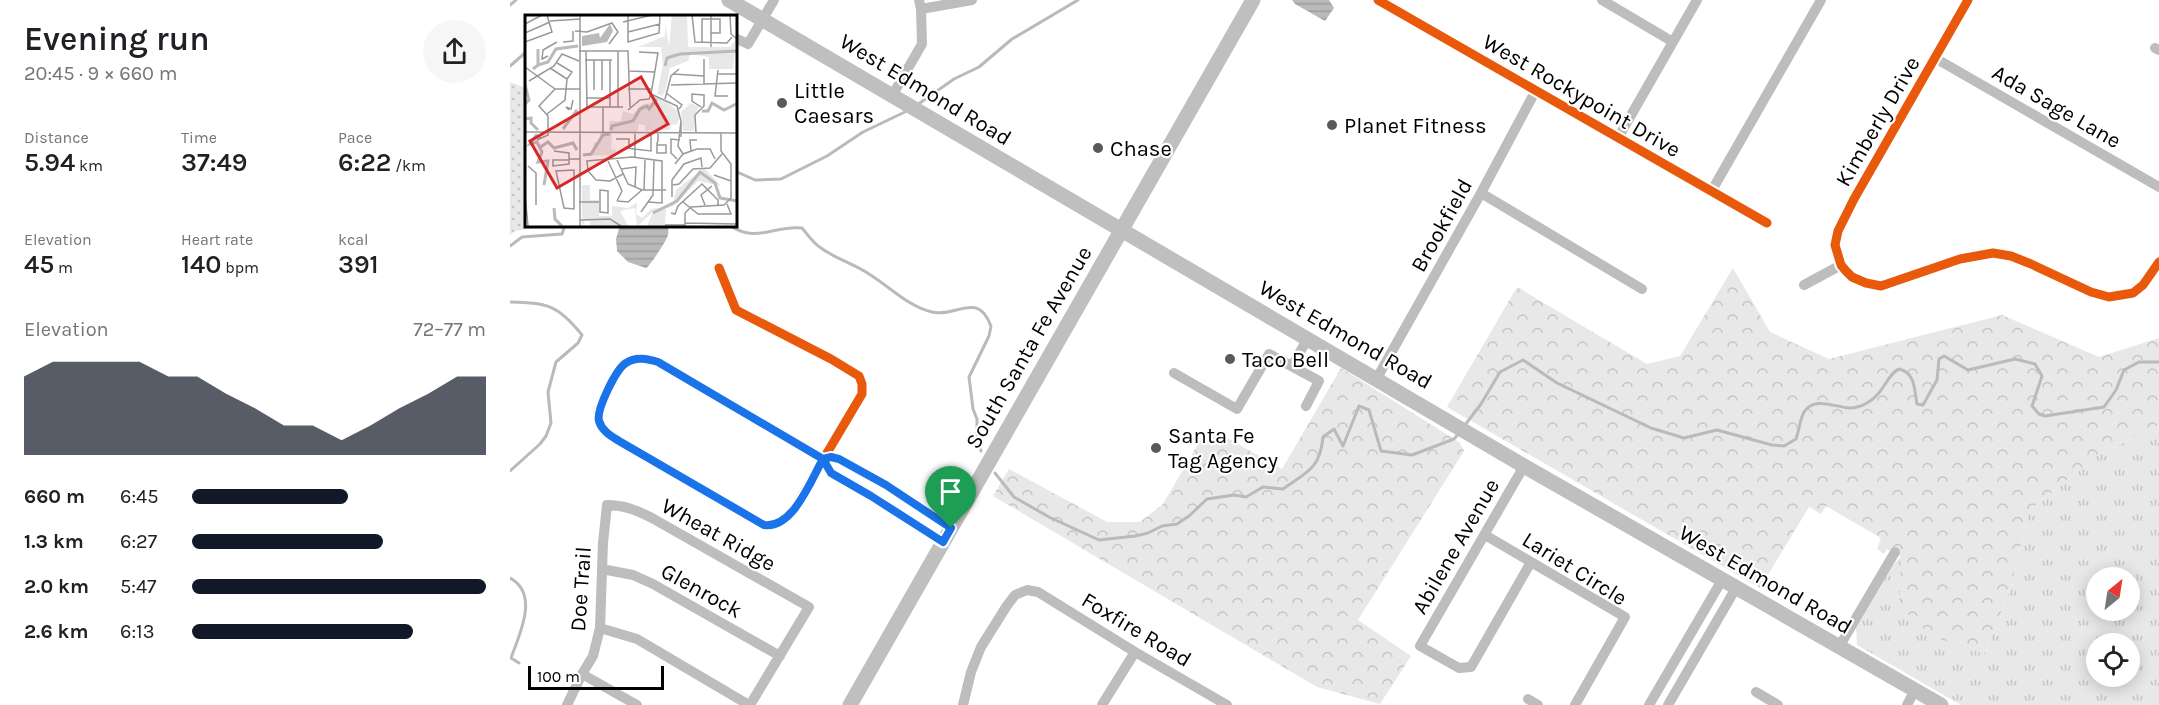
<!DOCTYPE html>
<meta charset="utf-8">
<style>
body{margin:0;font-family:Karla,sans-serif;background:#f6f6f6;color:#202124;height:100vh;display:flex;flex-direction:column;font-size:22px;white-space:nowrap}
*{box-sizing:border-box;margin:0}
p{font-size:20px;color:#757577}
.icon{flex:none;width:33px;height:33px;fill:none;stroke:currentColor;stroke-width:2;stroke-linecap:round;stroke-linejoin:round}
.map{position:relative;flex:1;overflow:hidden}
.panel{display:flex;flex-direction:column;background:#fff;width:510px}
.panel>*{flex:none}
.needle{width:39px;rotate:30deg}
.buttons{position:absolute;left:1576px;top:567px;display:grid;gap:12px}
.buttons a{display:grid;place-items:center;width:54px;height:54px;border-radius:50%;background:#fff;box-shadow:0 3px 15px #0003;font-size:30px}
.scale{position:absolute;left:18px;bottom:15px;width:136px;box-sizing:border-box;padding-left:6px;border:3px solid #000;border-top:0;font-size:16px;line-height:21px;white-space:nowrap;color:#000;-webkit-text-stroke:4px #fff;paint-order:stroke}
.pin{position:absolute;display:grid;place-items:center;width:51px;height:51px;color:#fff;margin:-62px -26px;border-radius:50% 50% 50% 0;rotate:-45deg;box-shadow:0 0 6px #0007}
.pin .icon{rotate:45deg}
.round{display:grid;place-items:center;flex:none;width:63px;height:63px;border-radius:32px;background:#f6f6f6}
.overview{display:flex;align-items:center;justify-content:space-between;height:102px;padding:0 24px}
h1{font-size:33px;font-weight:600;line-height:45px}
.metrics{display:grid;grid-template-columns:repeat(3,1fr);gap:9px;height:102px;padding:6px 24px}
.metrics div{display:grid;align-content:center}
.metrics b{font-size:26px;font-weight:600}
.metrics small{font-size:16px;font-weight:400}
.metrics p{font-size:16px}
.chart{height:168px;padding:12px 24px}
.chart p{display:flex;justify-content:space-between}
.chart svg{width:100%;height:108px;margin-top:6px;fill:#111827;opacity:.7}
ul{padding:0 24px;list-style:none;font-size:20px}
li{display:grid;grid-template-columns:96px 72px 1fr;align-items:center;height:45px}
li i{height:15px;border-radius:8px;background:#111827}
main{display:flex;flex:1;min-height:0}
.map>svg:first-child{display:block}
</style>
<main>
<section class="panel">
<div class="overview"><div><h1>Evening run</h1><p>20:45 · 9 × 660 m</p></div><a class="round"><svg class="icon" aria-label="share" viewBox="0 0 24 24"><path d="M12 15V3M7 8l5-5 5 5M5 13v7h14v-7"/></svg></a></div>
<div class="metrics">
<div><p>Distance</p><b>5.94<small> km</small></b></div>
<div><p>Time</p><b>37:49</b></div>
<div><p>Pace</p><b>6:22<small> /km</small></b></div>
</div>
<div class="metrics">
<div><p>Elevation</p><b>45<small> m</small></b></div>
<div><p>Heart rate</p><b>140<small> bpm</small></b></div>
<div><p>kcal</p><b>391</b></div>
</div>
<div class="chart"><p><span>Elevation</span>72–77 m</p>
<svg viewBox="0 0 160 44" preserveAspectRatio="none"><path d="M0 44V12L10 6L20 6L30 6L40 6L50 12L60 12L70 19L80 25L90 32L100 32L110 38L120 32L130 25L140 19L150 12L160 12V44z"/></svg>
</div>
<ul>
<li><b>660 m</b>6:45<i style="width:53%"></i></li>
<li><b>1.3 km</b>6:27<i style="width:65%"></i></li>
<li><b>2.0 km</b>5:47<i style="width:100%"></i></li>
<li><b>2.6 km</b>6:13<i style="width:75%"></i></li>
</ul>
</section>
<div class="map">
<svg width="1649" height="705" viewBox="0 0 1649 705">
<defs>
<pattern id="grass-tufts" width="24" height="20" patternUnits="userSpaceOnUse" patternTransform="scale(1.5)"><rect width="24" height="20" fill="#e8e8e8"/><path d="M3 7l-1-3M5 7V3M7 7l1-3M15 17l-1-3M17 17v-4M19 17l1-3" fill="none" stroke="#c5c5c5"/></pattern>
<pattern id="forest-crowns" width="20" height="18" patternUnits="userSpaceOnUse" patternTransform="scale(1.5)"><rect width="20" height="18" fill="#e8e8e8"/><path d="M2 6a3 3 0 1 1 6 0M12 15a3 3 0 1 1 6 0" fill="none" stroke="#c5c5c5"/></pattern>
<pattern id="park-dots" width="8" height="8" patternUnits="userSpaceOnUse" patternTransform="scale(1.5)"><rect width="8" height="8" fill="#e8e8e8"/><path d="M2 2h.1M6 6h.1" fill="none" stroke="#c5c5c5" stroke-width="1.8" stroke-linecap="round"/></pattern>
<pattern id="water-rules" width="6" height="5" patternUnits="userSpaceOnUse" patternTransform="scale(1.5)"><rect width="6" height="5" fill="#bababa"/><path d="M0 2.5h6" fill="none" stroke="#9e9e9e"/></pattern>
</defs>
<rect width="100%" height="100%" fill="#fff"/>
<path fill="url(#grass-tufts)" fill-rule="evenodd" d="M1649 425V705H1451L1347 645 1346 628 1384 564 1391 557 1475 654 1501 587 1519 511 1585 457ZM1587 578H1620V610H1587ZM1587 644H1620V676H1587Z"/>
<path fill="url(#forest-crowns)" d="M1223 268 1260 332 1319 359 1492 315 1589 357 1649 338V425L1585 457 1519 511 1501 587 1475 654 1421 636 1389 606 1391 557 1377 549 1374 554 1367 549 1371 538 1316 506 1311 514 1299 507 1250 588 937 407 1007 287 1137 364 1170 356Z
M831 368 949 442 954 451 848 620 901 656 870 704 807 687 483 496 499 469 597 522H630L653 504 698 427 772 469Z"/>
<path fill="url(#park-dots)" d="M0 82 16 88V225H33L32 227 5 231 0 235Z"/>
<path fill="url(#water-rules)" d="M782 0H819L824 8 815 21 785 4Z
M110 225H158C158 228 159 232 158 235 157 240 140 266 136 268L118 262 107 251 106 239Z"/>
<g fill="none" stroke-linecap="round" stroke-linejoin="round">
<path stroke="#bababa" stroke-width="3" d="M0 5 6 0
M0 66 16 52
M407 105 444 79 469 67 502 39 568 0
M225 171 245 180 271 179 317 156 353 132 399 110
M219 225C247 244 263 225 292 228 298 235 303 243 311 248 326 259 344 264 359 274 380 287 399 307 422 312 447 318 467 290 481 326L479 336 459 377 463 409 467 419V434L471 451
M0 246 12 237 52 234 55 225
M0 302C38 303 48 305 72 335L68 343 46 362 38 392 41 423 36 436 30 444 0 471
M955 425 971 404 990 372 1013 360 1047 383 1141 428 1174 438 1207 430 1262 445 1274 446 1286 439C1289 431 1290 419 1294 412 1304 396 1325 407 1339 408 1345 408 1352 406 1357 403 1374 394 1377 374 1389 369 1406 373 1404 390 1407 404L1413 405 1427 380 1429 359 1434 356 1458 370 1505 359 1525 364 1532 376 1522 406 1529 414 1535 416 1594 407 1606 390 1614 370 1629 362H1649
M485 473 504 497 539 517 589 540 625 536 638 533 652 526 667 524 679 516 697 499 724 495 736 497 753 487 773 489C797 472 810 469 813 437L824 429 833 446 849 406 859 410 871 451 902 455 944 439 949 433
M0 578C30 594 9 635 1 658L9 663"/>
<path stroke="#bdbdbd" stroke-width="10" d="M409 0 411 9 462 0
M868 0 1257 223
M1092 0 1163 42
M1458 0 1344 199 1328 231 1325 245 1331 265 1336 271 1342 277 1356 283 1371 286 1450 259 1483 253 1501 256 1521 264 1581 292 1599 297 1623 293 1633 285 1649 262
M225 38 238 44 264 0
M1645 48 1649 50
M1425 58 1649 187
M382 96 412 44 411 9
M1108 138 1187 0
M1201 192 1311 0
M971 193 1132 289
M209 268 226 310 321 359 349 376 352 384V394L282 512 268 524 259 526 250 523 97 434C93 427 87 421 88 412 90 402 108 368 116 363 126 356 138 359 148 362L313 459 321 473 361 496 433 542
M1294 285 1331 265
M782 366 798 338
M664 373 727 409 759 354 809 381 796 406
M867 378 971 193 1026 90
M313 459 321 457 329 459 376 485 441 528
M1014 466 910 646 949 668 961 667 1021 562
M975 535 1115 617 1065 705
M92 569 123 575 143 584 270 656
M90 628 127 639 239 705
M1329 647 1385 552
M72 674 127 705
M1246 692 1268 705
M1018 699 1028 705
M57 705 72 674 83 656 90 628 93 543 97 505C114 505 126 510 142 518L299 607 240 705
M453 705 461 672 471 647 496 607 505 595 517 590 528 592 625 652 717 705
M592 705 625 652
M1139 705 1212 580
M1158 705 1226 588
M1397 705 1405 690"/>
<path stroke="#bfbfbf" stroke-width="15" d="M219 0 1014 466 1431 705
M340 705 743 0"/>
<defs>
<path id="cycleway" d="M868 0 1257 223
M1458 0 1344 199 1328 231 1325 245 1331 265 1336 271 1342 277 1356 283 1371 286 1450 259 1483 253 1501 256 1521 264 1581 292 1599 297 1623 293 1633 285 1649 262
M209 268 226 310 321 359 349 376 352 384V394L282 512 268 524 259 526 250 523 97 434C93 427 87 421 88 412 90 402 108 368 116 363 126 356 138 359 148 362L313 459 321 473 361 496 433 542"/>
</defs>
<use href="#cycleway" stroke="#fff" stroke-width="13"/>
<use href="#cycleway" stroke="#e8590c" stroke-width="9"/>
</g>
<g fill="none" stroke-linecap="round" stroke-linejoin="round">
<defs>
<path id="route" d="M441 528 376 485 329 459 321 457 313 459C301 480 283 529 254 525L109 441C101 436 92 431 89 421 86 410 106 369 116 363 126 356 138 359 148 362L313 459 321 473 361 496 433 542 441 528"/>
</defs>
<use href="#route" stroke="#fff" stroke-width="12"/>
<use href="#route" stroke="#1a73e8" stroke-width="8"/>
</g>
<g fill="#595959" stroke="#fff" stroke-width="2">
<circle cx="272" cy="103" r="6"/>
<circle cx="822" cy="125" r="6"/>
<circle cx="588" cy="148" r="6"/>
<circle cx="720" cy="359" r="6"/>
<circle cx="646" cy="448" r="6"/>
</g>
<g text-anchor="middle" stroke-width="4.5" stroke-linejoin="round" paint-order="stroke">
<g font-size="22" fill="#000" stroke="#fff">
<text transform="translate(416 89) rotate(31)" y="8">West Edmond Road</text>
<text transform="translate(1072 95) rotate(30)" y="8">West Rockypoint Drive</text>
<text transform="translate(1547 106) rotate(30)" y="8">Ada Sage Lane</text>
<text transform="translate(1367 121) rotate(-60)" y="8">Kimberly Drive</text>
<text transform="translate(931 225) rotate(-61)" y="8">Brookfield</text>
<text transform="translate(836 334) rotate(30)" y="8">West Edmond Road</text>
<text transform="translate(518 347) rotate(-60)" y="8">South Santa Fe Avenue</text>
<text transform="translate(209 534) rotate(29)" y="8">Wheat Ridge</text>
<text transform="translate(945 546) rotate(-60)" y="8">Abilene Avenue</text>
<text transform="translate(1065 568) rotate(32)" y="8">Lariet Circle</text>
<text transform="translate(1256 579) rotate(30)" y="8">West Edmond Road</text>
<text transform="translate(70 589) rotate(-86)" y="8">Doe Trail</text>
<text transform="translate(192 590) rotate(29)" y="8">Glenrock</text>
<text transform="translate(627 629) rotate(31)" y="8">Foxfire Road</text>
</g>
<g font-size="22" fill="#000" stroke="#fff" text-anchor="start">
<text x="284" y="98">Little<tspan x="284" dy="25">Caesars</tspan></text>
<text x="834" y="133">Planet Fitness</text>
<text x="600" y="156">Chase</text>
<text x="732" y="367">Taco Bell</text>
<text x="658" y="443">Santa Fe<tspan x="658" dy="25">Tag Agency</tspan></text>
</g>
</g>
<g transform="translate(15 15)">
<rect width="212" height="212" fill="#fff"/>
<path d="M140 8 144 32H113L140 21ZM138 84 155 98 153 109 146 110 145 115 120 116V109L130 112 127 101ZM166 88 174 92 170 100 169 116H158L156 97ZM57 170H65V185H74V201H87V191L103 193 112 188 111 199 117 203 126 194 141 192 140 211H122L128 197 112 211 110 193 95 196 103 211H65V206H60L57 211Z" fill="#e8e8e8"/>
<path d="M211 24 208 54H184V42L165 39 163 46 145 53 140 77 137 81 132 79 138 49 136 32H205ZM130 81 138 84 127 101 130 113 114 109 112 117H84V106H96L98 96 108 99 118 89 126 88ZM75 118 87 119 86 134 91 135V140L57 141 68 137 69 127H75Z" fill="#e8e8e8"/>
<path d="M179 153 196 171 173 166 147 192 141 193 148 188 151 175Z" fill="#e8e8e8"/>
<path d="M147 0H162L163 32H144Z" fill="#e8e8e8"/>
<path d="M85 9 88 16 82 27 57 31V21L74 18 75 23Z" fill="#bababa"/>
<path fill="none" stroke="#bababa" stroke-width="3" d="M13 50 23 47 31 34 53 31M140 51 142 43 155 39 212 36M8 54 13 50V34M0 70 4 85 0 89M177 96H183L187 88 199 95 211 89M0 104 6 103V108L13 115M38 114 52 95M86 115 87 111 108 106 115 94 122 91 124 94 132 84M12 119 5 129 12 127 17 137 13 147 23 146 19 170M14 133 23 127 29 133 48 128 52 135M58 140 66 139 78 120 85 119M29 193 30 204 37 211M128 198 152 186 175 157 190 168 195 183 212 186"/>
<path fill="none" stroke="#999" stroke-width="1.5" d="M55 0V211M103 0V27L134 18 135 0M167 0 170 27 202 28 207 22M186 0V32M205 0 206 19 212 24M25 6 55 4M98 7 127 0M0 9 17 0M50 16 62 17 87 8 93 17 84 29M103 17 135 9M0 18 25 7M0 27 27 17 22 0M38 27 48 26V16M177 28V4H195V18H186M54 36H103L105 92M61 36 62 92H98M93 36V92M114 37 133 38 126 79M23 41 17 44 18 35 32 27M60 45H87M69 45V75M77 45V75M85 45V92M0 52 30 74M25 53 42 64M193 55 190 81H203M103 56 130 57M148 59 179 61M192 59H212M4 66 29 51 37 39 54 46M146 70 212 68M179 70V44M30 74H55M103 74H126M141 78 157 90 154 94M126 79 152 91 156 106M61 83H85M140 84 146 61 154 54M78 92V118M44 95 41 92 46 94 48 85M103 95 115 85 124 84 126 79M22 99 40 85 42 64 47 57 32 48M0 117 212 118M171 118 170 100 179 91V80L167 79V86L176 92M16 122 12 125 23 120V101L14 91 30 74M156 122V106L153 131 158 139M91 124H104V133M132 130H141V138H132V128L133 126V118M101 133 126 136V118M29 136 44 138V149L28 151V145H44L45 144H55M166 136 165 125H172M110 143V118M152 144 146 138V124L155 125M92 145 103 169 117 175H141M83 146 97 176 92 186M150 149 158 139 172 134H185L190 144M3 151 11 158V190M96 154 111 152 110 172M49 155V194L39 193 31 156ZM98 159 85 166 71 165 63 156 62 146 107 142 137 146V188L123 187M189 160 206 166M148 170 154 169 168 154 185 153 197 139M75 175 83 176V198L75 197ZM119 175 120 145M0 180 3 211M147 182V165L159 149 176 143 177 152M92 186 103 187 117 175M54 187H74M158 187 173 199H206L202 189M180 190 176 180 187 171M116 197 128 180 129 146M146 198 150 199 153 191 177 169 193 185V190M55 205 85 204 96 211M160 208 211 209M140 210H160M160 211V198L166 192 199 190 206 183V149L196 136V118"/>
<path fill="#d62828" fill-opacity="0.15" stroke="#d62828" stroke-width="3" d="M116 62 143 109 32 173 5 126Z"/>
<rect width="212" height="212" fill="none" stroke="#000" stroke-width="3"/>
</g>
</svg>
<div class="buttons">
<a><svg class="needle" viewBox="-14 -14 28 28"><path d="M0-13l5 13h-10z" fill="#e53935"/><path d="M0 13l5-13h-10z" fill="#757577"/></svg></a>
<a><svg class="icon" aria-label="locate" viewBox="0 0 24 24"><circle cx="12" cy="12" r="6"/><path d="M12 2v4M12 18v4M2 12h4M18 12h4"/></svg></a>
</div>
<div class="scale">100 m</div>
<div class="pin" style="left:441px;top:528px;background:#1e9e55"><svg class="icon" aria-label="arrive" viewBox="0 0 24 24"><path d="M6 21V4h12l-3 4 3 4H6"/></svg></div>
</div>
</main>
